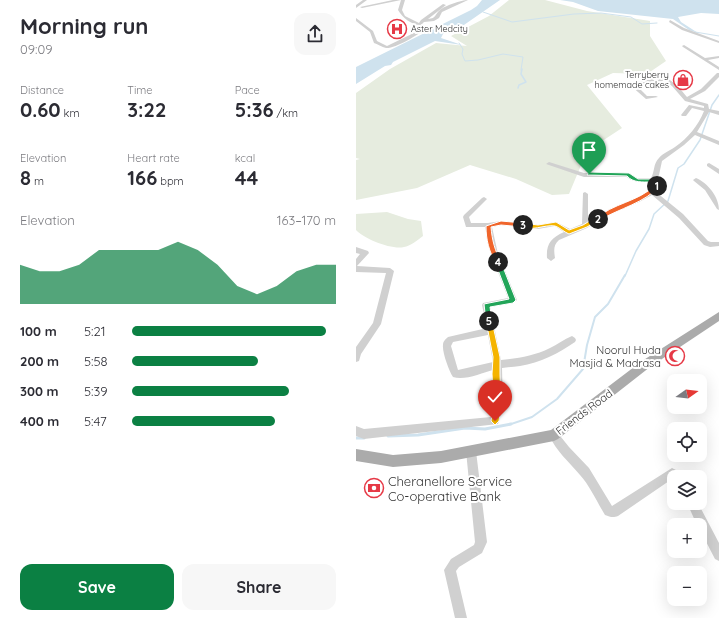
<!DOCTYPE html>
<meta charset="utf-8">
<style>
body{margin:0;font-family:Quicksand,sans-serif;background:#f7f7f7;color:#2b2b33;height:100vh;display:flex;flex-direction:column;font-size:15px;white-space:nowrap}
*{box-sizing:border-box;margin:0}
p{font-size:13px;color:#7c7c81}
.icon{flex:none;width:22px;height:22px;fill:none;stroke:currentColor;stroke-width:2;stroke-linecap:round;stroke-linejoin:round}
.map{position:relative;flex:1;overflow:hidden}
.details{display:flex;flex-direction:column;background:#fff;width:356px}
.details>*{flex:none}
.needle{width:26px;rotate:76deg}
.tools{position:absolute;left:311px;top:374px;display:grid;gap:8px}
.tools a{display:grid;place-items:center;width:40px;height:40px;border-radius:8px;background:#fff;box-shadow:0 4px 16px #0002;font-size:20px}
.pin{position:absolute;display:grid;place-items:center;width:34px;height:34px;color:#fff;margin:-41px -17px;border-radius:50% 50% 50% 0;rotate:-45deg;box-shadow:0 0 4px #0007}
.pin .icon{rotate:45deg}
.km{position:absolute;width:20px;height:20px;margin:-10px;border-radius:50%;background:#222;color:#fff;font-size:11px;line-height:20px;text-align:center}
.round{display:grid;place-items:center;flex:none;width:42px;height:42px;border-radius:12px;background:#f7f7f7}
.head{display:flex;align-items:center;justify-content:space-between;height:68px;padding:0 20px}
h1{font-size:22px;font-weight:800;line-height:30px}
.stats{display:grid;grid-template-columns:repeat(3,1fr);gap:6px;height:68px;padding:4px 20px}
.stats div{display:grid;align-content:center}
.stats b{font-size:20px;font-weight:800}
.stats small{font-size:11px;font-weight:400}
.stats p{font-size:11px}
.chart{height:112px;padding:8px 20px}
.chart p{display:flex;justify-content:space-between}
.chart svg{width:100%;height:72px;margin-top:4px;fill:#0b8043;opacity:.7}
.action{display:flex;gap:8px;margin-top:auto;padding:8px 20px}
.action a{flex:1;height:46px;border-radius:12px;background:#0b8043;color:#fff;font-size:16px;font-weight:800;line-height:46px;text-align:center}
.action a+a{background:#f7f7f7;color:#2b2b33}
ul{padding:0 20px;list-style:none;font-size:13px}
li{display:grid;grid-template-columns:64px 48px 1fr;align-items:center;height:30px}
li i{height:10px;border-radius:5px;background:#0b8043}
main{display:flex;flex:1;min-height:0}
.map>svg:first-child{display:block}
</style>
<main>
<section class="details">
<div class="head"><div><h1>Morning run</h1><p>09:09</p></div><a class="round"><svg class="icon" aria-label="share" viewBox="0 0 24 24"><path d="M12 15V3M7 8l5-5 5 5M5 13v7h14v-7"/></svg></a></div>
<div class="stats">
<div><p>Distance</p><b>0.60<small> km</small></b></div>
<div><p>Time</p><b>3:22</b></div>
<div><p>Pace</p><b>5:36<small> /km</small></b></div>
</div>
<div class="stats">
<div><p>Elevation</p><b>8<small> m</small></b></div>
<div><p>Heart rate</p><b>166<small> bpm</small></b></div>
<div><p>kcal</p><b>44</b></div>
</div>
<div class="chart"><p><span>Elevation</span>163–170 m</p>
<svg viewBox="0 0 160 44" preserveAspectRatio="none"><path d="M0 44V20L10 24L20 24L30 20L40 11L50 11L60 11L70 11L80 6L90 11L100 20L110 33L120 38L130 33L140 24L150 20L160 20V44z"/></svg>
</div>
<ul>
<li><b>100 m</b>5:21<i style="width:95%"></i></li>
<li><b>200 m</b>5:58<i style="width:62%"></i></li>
<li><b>300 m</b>5:39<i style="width:77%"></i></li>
<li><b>400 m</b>5:47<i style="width:70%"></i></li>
</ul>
<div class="action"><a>Save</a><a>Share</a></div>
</section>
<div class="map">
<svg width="363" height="618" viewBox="0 0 363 618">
<rect width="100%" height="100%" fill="#fff"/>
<path fill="#e6ecdf" d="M153 0H189L231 11 294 21V36L310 61 291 74 257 73 231 85 266 128 231 151 213 194 196 195 160 179 114 165 61 188 0 200V160L4 159 0 158V93L34 69 80 43 111 46 95 36 133 16Z
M31 212 52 219 65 221 67 236C62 240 54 246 48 247 36 250 8 239 0 230V214Z"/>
<path fill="#cfe2ee" d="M126 0H144L105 27 87 34 85 38 106 45 79 41 37 62 35 65 29 66 0 84V67L115 10 121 6Z
M204 0H363V14L345 13 322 17 325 22 342 33 333 30 317 19 242 11 217 2Z"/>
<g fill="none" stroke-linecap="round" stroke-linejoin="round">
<path stroke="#cfe2ee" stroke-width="1" d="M127 12 156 22 218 14 245 13 275 17 286 24 301 23
M339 32 363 36
M103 43 107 49 106 54 109 61 122 60 147 54 167 57 165 70"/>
<path stroke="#cfe2ee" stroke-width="1.5" d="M162 88 163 85 170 82 165 74 166 69
M269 276 280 251 293 229 298 214 312 201 322 168 328 164 344 140 356 105 363 95"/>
<path stroke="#cfe2ee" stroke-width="2" d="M152 425 176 417 201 399 227 369 231 345 239 317 252 304 269 275"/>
<path stroke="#cfe2ee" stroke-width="3" d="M32 436 62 435 109 428 129 429 155 424
M0 438H8"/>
<path fill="#d0d0d0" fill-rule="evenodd" d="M7 0H11L0 8V5Z
M37 0H45L6 8 4 7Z
M45 0H49L46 10 49 16 63 23 65 20 87 4 90 5 72 19C81 18 78 15 84 10 88 6 106 0 112 0L86 12 83 18 78 21 68 22 65 25C55 25 47 18 42 10Z
M0 18 17 31 21 41 31 46 62 31 65 28 68 29C63 35 38 49 30 48 26 47 21 44 18 43L14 32 0 21Z
M314 20 328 28 363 41V43L326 30 313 22Z
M328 45 349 58 363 56V58L352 60 363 67V70L327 47 326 46Z
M361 73H363V77L349 91 334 99 352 104 353 109 363 111V115L353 112 341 132 363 141V145L339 135 328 145 306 161 303 175 300 180 304 187 300 192 327 214 352 241 355 242H363V246L354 247 348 245 323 218 296 195 283 202 259 211 231 228 203 240C197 245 198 251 199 258L195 261 191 258C190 244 195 238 208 232L199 226 182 229 145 225 136 227 142 254 161 300 157 303 134 307 145 360C163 358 178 356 194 348 201 345 208 339 216 336L219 338 220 340 219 342C203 353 184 363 164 366 158 367 152 367 146 368L147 406 142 424 8 439 0 436V426L8 429 135 417 137 406V370C126 373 108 381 97 377 93 371 86 352 87 345 87 341 90 339 92 337L131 328 126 305 127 303 152 298 135 254 129 227H110L107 217 108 215 126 198 128 197 131 199 113 217 115 223H132L145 221 182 225 200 222 214 229 226 224 227 193 229 192 232 194V221L255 209 284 197 298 187 295 182C286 182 278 183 271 177H228L190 164 193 162 228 173H273L281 178H295C299 171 297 164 303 158 307 153 313 151 319 147 332 138 342 126 348 111L336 108 330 116H326L325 115 333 105 348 108V106L329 101 316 86 309 81 280 85 291 96H300L302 97 290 99 274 85 268 83 270 82C281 83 304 76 312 79 320 83 326 91 331 97L345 89ZM132 335 137 362 102 370 95 346 97 342Z
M353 163 363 169V174L351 166V164Z
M340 178C352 183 363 197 363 210L361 209 349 190 338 181 337 180Z
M0 247 12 251 13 253 1 266 34 268 38 271 25 324 5 354 3 361 0 362V347L17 323 30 273 0 272V259L4 254 0 253Z
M198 430 201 432 213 447 233 468 256 506 316 468 326 473 327 477H318V480L316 479 262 516C257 518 254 517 249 515 241 502 234 486 224 475 213 462 200 451 193 435L195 432Z
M115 446 119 447 120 451 131 542 126 553 103 567 100 571 111 618H99L88 570 95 559 118 545 119 542 110 451 111 447Z
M331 503H342L363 543V561L359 559 344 530V525H341Z"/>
<path fill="#ababab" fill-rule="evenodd" d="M363 312V321L294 367 202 439 198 441 85 463 37 467 0 461V449L37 455 85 451 195 430 286 361Z"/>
</g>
<path fill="#22a559" stroke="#fff" d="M233 172 273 173 282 179H299L303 186 299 187 295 182C287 182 277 183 271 176L231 175Z"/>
<path fill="#f0652b" stroke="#fff" d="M299 185 303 186C291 202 262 209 244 220L240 219C256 203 283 202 299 185Z"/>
<path fill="#f5b400" stroke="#fff" d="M240 217 245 219 231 227 213 234C208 232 203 227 199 226 188 224 175 233 164 225L167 223 182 225 200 222 213 230 227 225Z"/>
<path fill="#f0652b" stroke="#fff" d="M145 221 167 223 170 225 167 227 145 225 135 227C136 240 139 251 145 262L142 265 140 264C133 251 130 240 130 226Z"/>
<path fill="#22a559" stroke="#fff" d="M142 260 145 262 160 300 157 303 134 307 136 321 133 324 130 321 128 304 153 299 139 262Z"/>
<path fill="#f5b400" stroke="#fff" d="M133 318 136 321 144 357V374L145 406 143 421 139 425 135 421 138 406 136 374 137 357 130 321Z"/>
<defs>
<symbol id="hospital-ring" viewBox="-11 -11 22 22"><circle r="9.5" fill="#fff" stroke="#e63946" stroke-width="1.5"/><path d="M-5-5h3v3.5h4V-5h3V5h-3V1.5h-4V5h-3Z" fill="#e63946"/></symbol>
<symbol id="shop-ring" viewBox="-11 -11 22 22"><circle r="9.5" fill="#fff" stroke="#e63946" stroke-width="1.5"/><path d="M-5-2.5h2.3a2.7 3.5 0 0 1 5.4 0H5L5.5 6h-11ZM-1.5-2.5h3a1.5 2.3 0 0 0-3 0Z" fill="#e63946"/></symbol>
<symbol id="mosque-ring" viewBox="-11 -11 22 22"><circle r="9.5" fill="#fff" stroke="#e63946" stroke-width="1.5"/><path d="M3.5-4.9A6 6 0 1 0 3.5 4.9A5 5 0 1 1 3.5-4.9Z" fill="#e63946"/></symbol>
<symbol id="bank-ring" viewBox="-11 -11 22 22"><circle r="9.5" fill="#fff" stroke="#e63946" stroke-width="1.5"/><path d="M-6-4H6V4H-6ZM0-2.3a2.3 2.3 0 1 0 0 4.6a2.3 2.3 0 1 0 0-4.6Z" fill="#e63946"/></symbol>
</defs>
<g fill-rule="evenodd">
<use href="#hospital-ring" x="30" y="18" width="22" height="22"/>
<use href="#shop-ring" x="316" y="69" width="22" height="22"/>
<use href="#mosque-ring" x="308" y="345" width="22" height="22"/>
<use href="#bank-ring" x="7" y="477" width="22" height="22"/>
</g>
<g text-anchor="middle" stroke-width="4" stroke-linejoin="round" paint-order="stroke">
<g font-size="9" fill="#333" stroke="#fff" text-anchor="start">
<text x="55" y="32">Aster Medcity</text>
<text x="313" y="78" text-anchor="end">Terryberry<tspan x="313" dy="10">homemade cakes</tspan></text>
</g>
<g font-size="11" fill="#333" stroke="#fff" text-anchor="end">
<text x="305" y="354">Noorul Huda<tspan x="305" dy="13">Masjid &amp; Madrasa</tspan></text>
</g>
<g font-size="11" fill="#333" stroke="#fff">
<text transform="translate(228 412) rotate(-37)" y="4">Friends Road</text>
</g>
<g font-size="13" fill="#333" stroke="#fff" text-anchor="start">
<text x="32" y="486">Cheranellore Service<tspan x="32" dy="15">Co-operative Bank</tspan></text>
</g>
</g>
</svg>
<div class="tools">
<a><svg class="needle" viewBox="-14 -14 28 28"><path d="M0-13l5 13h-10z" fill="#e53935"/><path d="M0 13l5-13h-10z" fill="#7c7c81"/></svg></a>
<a><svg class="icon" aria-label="locate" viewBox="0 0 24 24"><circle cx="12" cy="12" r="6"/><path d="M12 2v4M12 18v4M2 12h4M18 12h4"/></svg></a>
<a><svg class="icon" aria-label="layers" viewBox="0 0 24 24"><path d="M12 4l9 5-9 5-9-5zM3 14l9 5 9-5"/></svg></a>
<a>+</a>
<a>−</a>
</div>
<div class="pin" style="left:233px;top:174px;background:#1e9e55"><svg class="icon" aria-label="arrive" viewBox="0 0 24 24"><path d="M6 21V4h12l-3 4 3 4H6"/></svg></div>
<div class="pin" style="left:139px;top:421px;background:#d93025"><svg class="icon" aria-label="check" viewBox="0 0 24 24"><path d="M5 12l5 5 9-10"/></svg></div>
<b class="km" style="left:301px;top:186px">1</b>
<b class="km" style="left:242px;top:219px">2</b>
<b class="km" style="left:167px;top:225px">3</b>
<b class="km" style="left:142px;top:262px">4</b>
<b class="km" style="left:133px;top:321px">5</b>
</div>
</main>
